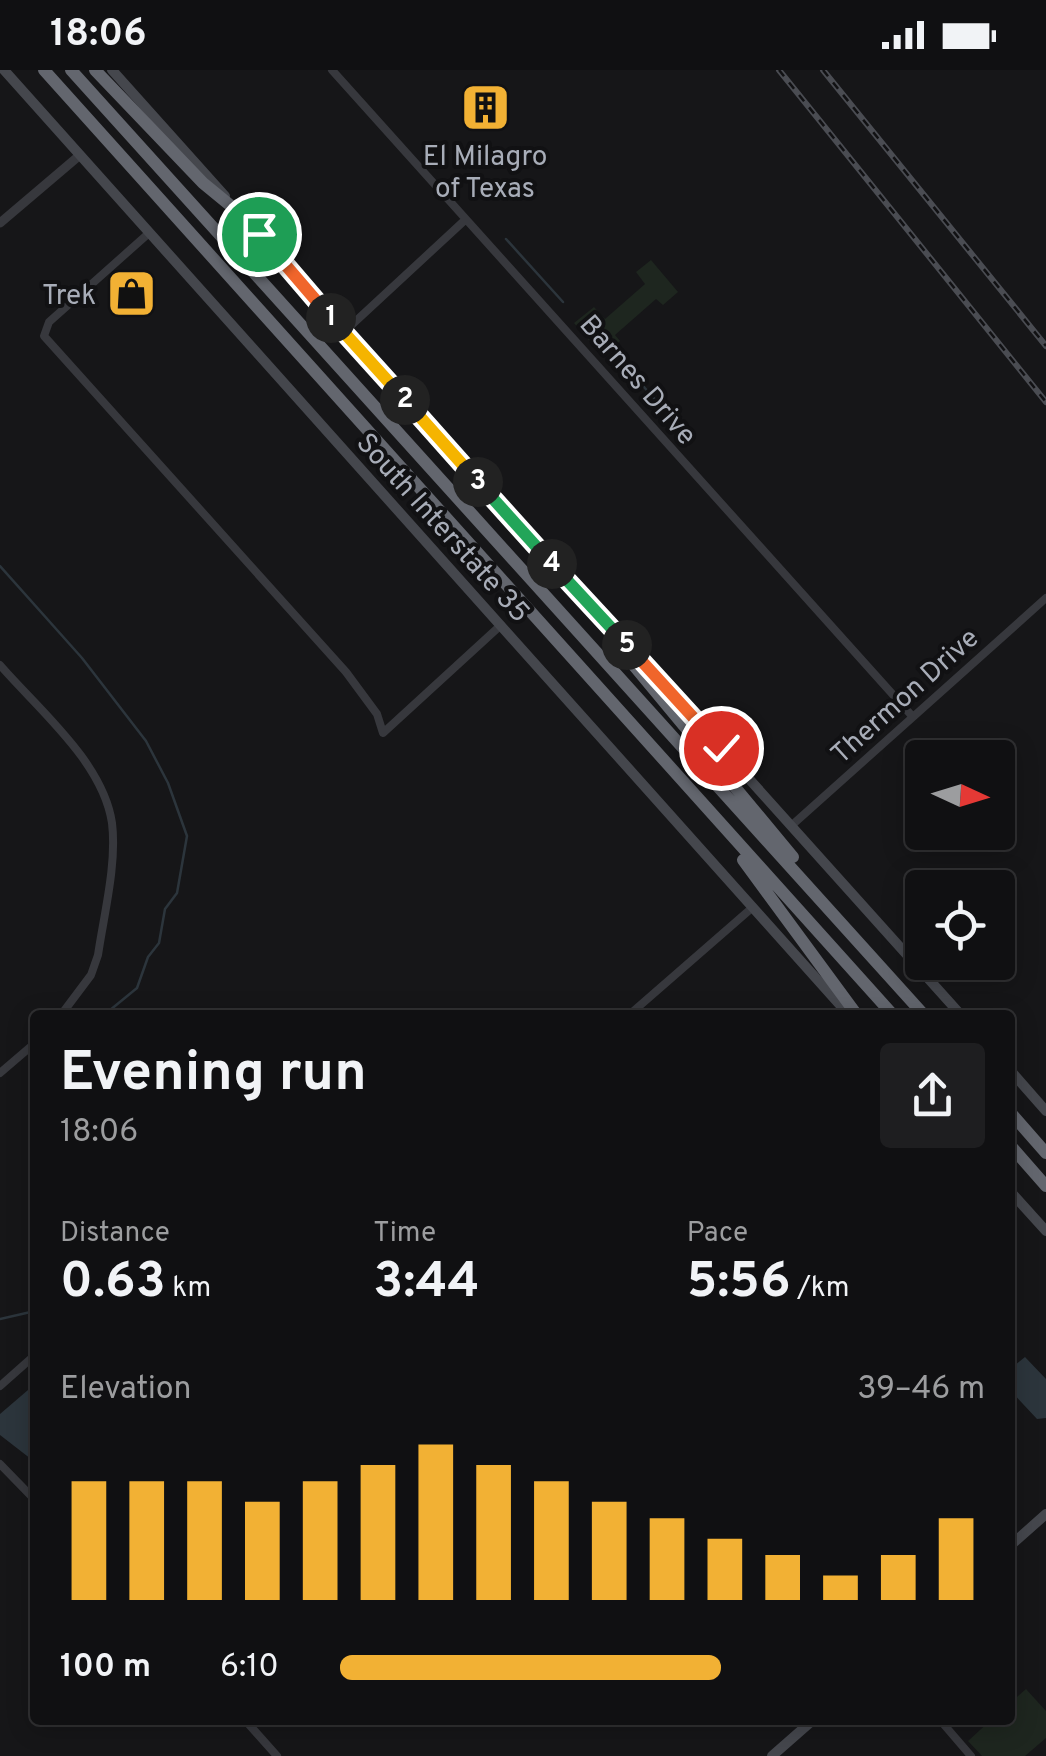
<!DOCTYPE html>
<meta charset="utf-8">
<style>
body{margin:0;font-family:Overpass,sans-serif;background:#1e1e20;color:#f1f3f6;height:100vh;display:flex;flex-direction:column;font-size:38px;white-space:nowrap}
*{box-sizing:border-box;margin:0}
p{font-size:32px;color:#9c9d9f}
.icon{flex:none;width:55px;height:55px;fill:none;stroke:currentColor;stroke-width:2;stroke-linecap:round;stroke-linejoin:round}
.map{position:relative;flex:1;overflow:hidden}
.details{position:absolute;left:30px;top:940px;width:985px;height:715px;display:flex;flex-direction:column;background:#101012;border-radius:10px;box-shadow:0 5px 25px #0003,0 0 0 2px #303032}
.details>*{flex:none}
.needle{width:65px;rotate:94deg}
.tools{position:absolute;left:905px;top:670px;display:grid;gap:20px}
.tools a{display:grid;place-items:center;width:110px;height:110px;border-radius:10px;background:#101012;box-shadow:0 5px 25px #0003,0 0 0 2px #303032;font-size:50px}
.pin{position:absolute;display:grid;place-items:center;width:85px;height:85px;color:#fff;margin:-42px;border:5px solid #fff;border-radius:50%;box-shadow:0 2px 10px #0007}
.km{position:absolute;width:50px;height:50px;margin:-25px;border-radius:50%;background:#222;color:#fff;font-size:28px;line-height:50px;text-align:center}
.round{display:grid;place-items:center;flex:none;width:105px;height:105px;border-radius:10px;background:#1e1e20}
.overview{display:flex;align-items:center;justify-content:space-between;height:170px;padding:0 30px}
h1{font-size:55px;font-weight:700;line-height:75px}
.stats{display:grid;grid-template-columns:repeat(3,1fr);gap:15px;height:170px;padding:10px 30px}
.stats div{display:grid;align-content:center}
.stats b{font-size:50px;font-weight:700}
.stats small{font-size:28px;font-weight:400}
.stats p{font-size:28px}
.chart{height:280px;padding:20px 30px}
.chart p{display:flex;justify-content:space-between}
.chart svg{width:100%;height:180px;margin-top:10px;stroke:#f2b134;stroke-width:6}
ul{padding:0 30px;list-style:none;font-size:32px}
li{display:grid;grid-template-columns:160px 120px 1fr;align-items:center;height:75px}
li i{height:25px;border-radius:12px;background:#f2b134}
.status{display:flex;justify-content:space-between;align-items:center;height:70px;padding:0 50px;background:#101012;direction:ltr}
.status svg{height:28px;fill:currentColor}
.map>svg:first-child{display:block}
</style>
<div class="status"><b>18:06</b><svg viewBox="0 0 49 12"><path d="M0 12V9h3v3zM5 12V6h3v6zM10 12V3h3v9zM15 12V0h3v12zM26 1h20v11H26zM47 4h2v5h-2z"/></svg></div>
<div class="map">
<svg width="1046" height="1686" viewBox="0 0 1046 1686">
<rect width="100%" height="100%" fill="#161618"/>
<path fill="#1e261f" d="M651 190 678 222 663 235 656 229 615 265 620 271 603 286 574 253 594 237 605 249 645 214 636 202Z
M1026 1619 1046 1641V1668L1025 1686H982L968 1671 991 1650H1010V1633Z"/>
<path fill="#2c353c" d="M1025 1287 1046 1309V1348L1037 1349 1010 1320V1299Z
M35 1314V1388L31 1389 0 1365V1344Z"/>
<g fill="none" stroke-linecap="round" stroke-linejoin="round">
<path stroke="#2c353c" stroke-width="2.5" d="M506 169 563 232
M620 290 691 370
M0 496 82 588 146 671 168 713 187 766 177 823 165 839 159 873 148 887 137 918 104 945
M0 1249 35 1241"/>
<path stroke="#37383d" stroke-width="8" d="M332 0 913 647
M149 163 49 252 44 266 346 602 377 644 383 663 501 555
M344 262 465 150
M0 595C38 639 103 692 112 753 117 794 104 844 98 885L91 905 61 945
M791 756 1046 528
M629 945 753 837
M0 1003 35 973
M0 1316 35 1285
M0 1394 35 1430
M245 1650 277 1686
M940 1650 971 1686"/>
<path stroke="#37383d" stroke-width="9" d="M0 153 80 85"/>
<path stroke="#45474d" stroke-width="10" d="M4 0 849 945
M112 0 225 126
M240 142 961 945
M1010 1000 1046 1041
M1010 1121 1046 1161
M1010 1476 1046 1444
M772 1686 813 1650"/>
<path stroke="#63666e" stroke-width="12" d="M44 0 893 945
M71 0 924 945
M95 0 203 113 242 145
M610 557 635 597 793 787
M743 790 857 945
M1010 1042 1046 1083
M1010 1075 1046 1116"/>
<defs>
<path id="rail" d="M779 0 1046 332
M823 0 1046 276"/>
</defs>
<use href="#rail" stroke="#4a4c52" stroke-width="6"/>
<use href="#rail" stroke="#111113" stroke-width="2.5" stroke-dasharray="8" stroke-linecap="butt"/>
</g>
<g fill="none" stroke-linecap="round" stroke-linejoin="round">
<defs>
<path id="split-1" d="M259 164 331 248"/>
<path id="split-2" d="M331 248 405 330"/>
<path id="split-3" d="M405 330 478 412"/>
<path id="split-4" d="M478 412 552 494"/>
<path id="split-5" d="M552 494 627 575"/>
<path id="split-6" d="M627 575 701 656"/>
<path id="split-7" d="M701 656 721 678"/>
</defs>
<use href="#split-1" stroke="#fff" stroke-width="20"/>
<use href="#split-2" stroke="#fff" stroke-width="20"/>
<use href="#split-3" stroke="#fff" stroke-width="20"/>
<use href="#split-4" stroke="#fff" stroke-width="20"/>
<use href="#split-5" stroke="#fff" stroke-width="20"/>
<use href="#split-6" stroke="#fff" stroke-width="20"/>
<use href="#split-7" stroke="#fff" stroke-width="20"/>
<use href="#split-1" stroke="#f0652b" stroke-width="12"/>
<use href="#split-2" stroke="#f5b400" stroke-width="12"/>
<use href="#split-3" stroke="#f5b400" stroke-width="12"/>
<use href="#split-4" stroke="#22a559" stroke-width="12"/>
<use href="#split-5" stroke="#22a559" stroke-width="12"/>
<use href="#split-6" stroke="#f0652b" stroke-width="12"/>
<use href="#split-7" stroke="#22a559" stroke-width="12"/>
</g>
<defs>
<symbol id="building-square" viewBox="-11 -11 22 22"><rect x="-9" y="-9" width="18" height="18" rx="4" fill="#f2b134" stroke="#111113"/><path d="M-4-6H4V6H1V3H-1V6H-4ZM-2.5-4.3h1.7v1.8h-1.7ZM.8-4.3h1.7v1.8H.8ZM-2.5-1h1.7V.8h-1.7ZM.8-1h1.7V.8H.8Z" fill="#111"/></symbol>
<symbol id="shop-square" viewBox="-11 -11 22 22"><rect x="-9" y="-9" width="18" height="18" rx="4" fill="#f2b134" stroke="#111113"/><path d="M-5-2.5h2.3a2.7 3.5 0 0 1 5.4 0H5L5.5 6h-11ZM-1.5-2.5h3a1.5 2.3 0 0 0-3 0Z" fill="#111"/></symbol>
</defs>
<g fill-rule="evenodd">
<use href="#building-square" x="458" y="10" width="55" height="55"/>
<use href="#shop-square" x="104" y="196" width="55" height="55"/>
</g>
<g text-anchor="middle" stroke-width="8" stroke-linejoin="round" paint-order="stroke">
<g font-size="28" fill="#a8adb8" stroke="#111113">
<text x="485" y="95">El Milagro<tspan x="485" dy="32">of Texas</tspan></text>
<text x="96" y="234" text-anchor="end">Trek</text>
</g>
<g font-size="28" fill="#a8adb8" stroke="#111113">
<text transform="translate(639 309) rotate(49)" y="10">Barnes Drive</text>
<text transform="translate(444 457) rotate(48)" y="10">South Interstate 35</text>
<text transform="translate(904 625) rotate(-42)" y="10">Thermon Drive</text>
</g>
</g>
</svg>
<div class="tools">
<a><svg class="needle" viewBox="-14 -14 28 28"><path d="M0-13l5 13h-10z" fill="#e53935"/><path d="M0 13l5-13h-10z" fill="#9c9d9f"/></svg></a>
<a><svg class="icon" aria-label="locate" viewBox="0 0 24 24"><circle cx="12" cy="12" r="6"/><path d="M12 2v4M12 18v4M2 12h4M18 12h4"/></svg></a>
</div>
<div class="pin" style="left:259px;top:164px;background:#1e9e55"><svg class="icon" aria-label="arrive" viewBox="0 0 24 24"><path d="M6 21V4h12l-3 4 3 4H6"/></svg></div>
<div class="pin" style="left:721px;top:678px;background:#d93025"><svg class="icon" aria-label="check" viewBox="0 0 24 24"><path d="M5 12l5 5 9-10"/></svg></div>
<b class="km" style="left:331px;top:248px">1</b>
<b class="km" style="left:405px;top:330px">2</b>
<b class="km" style="left:478px;top:412px">3</b>
<b class="km" style="left:552px;top:494px">4</b>
<b class="km" style="left:627px;top:575px">5</b>
<section class="details">
<div class="overview"><div><h1>Evening run</h1><p>18:06</p></div><a class="round"><svg class="icon" aria-label="share" viewBox="0 0 24 24"><path d="M12 15V3M7 8l5-5 5 5M5 13v7h14v-7"/></svg></a></div>
<div class="stats">
<div><p>Distance</p><b>0.63<small> km</small></b></div>
<div><p>Time</p><b>3:44</b></div>
<div><p>Pace</p><b>5:56<small> /km</small></b></div>
</div>
<div class="chart"><p><span>Elevation</span>39–46 m</p>
<svg viewBox="0 0 160 44" preserveAspectRatio="none"><path d="M5 44V15M15 44V15M25 44V15M35 44V20M45 44V15M55 44V11M65 44V6M75 44V11M85 44V15M95 44V20M105 44V24M115 44V29M125 44V33M135 44V38M145 44V33M155 44V24"/></svg>
</div>
<ul>
<li><b>100 m</b>6:10<i style="width:59%"></i></li>
</ul>
</section>
</div>
